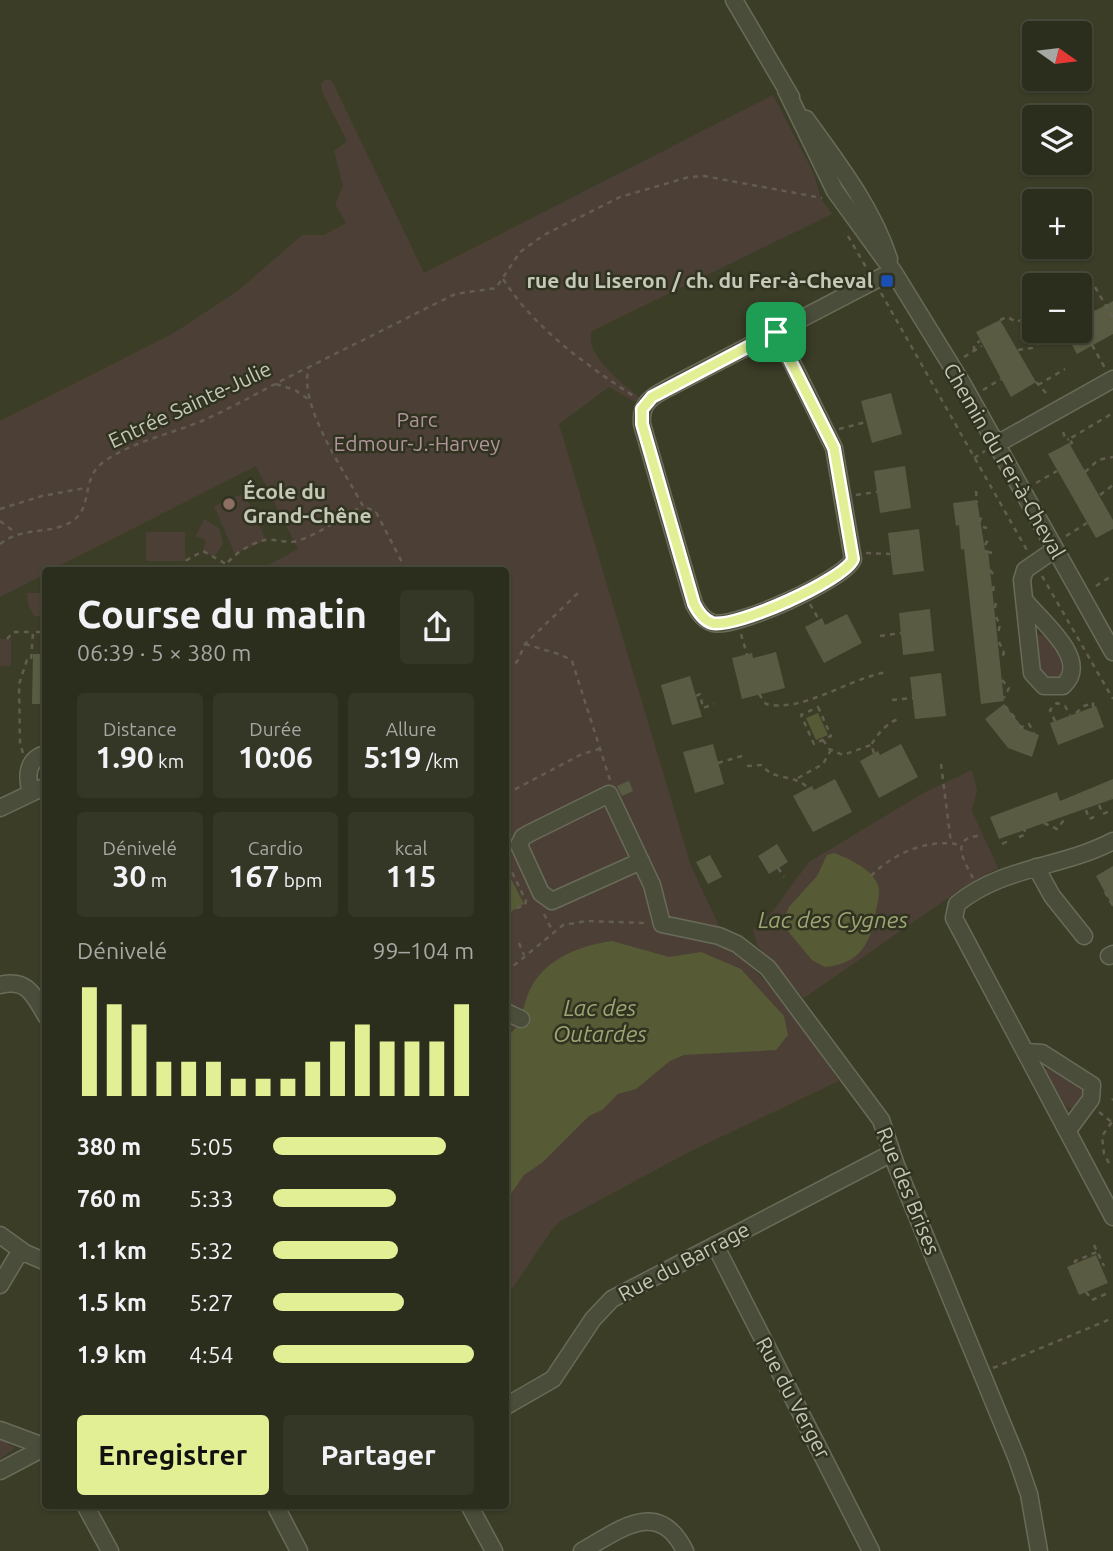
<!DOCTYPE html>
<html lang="fr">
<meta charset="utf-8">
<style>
body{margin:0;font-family:Ubuntu,sans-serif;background:#343626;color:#f1f3f6;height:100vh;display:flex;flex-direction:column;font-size:26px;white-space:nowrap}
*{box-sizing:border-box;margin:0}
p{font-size:23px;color:#a6a8a4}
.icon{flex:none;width:38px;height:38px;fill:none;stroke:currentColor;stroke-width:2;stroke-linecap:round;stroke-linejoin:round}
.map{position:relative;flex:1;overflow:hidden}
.side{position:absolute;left:42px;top:567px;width:467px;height:942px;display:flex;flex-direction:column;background:#2c2e1d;border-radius:7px;box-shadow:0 2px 5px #0004,0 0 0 2px #484a3b}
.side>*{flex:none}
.needle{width:46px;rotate:104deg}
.buttons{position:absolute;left:1022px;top:21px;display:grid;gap:14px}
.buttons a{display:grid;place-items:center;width:70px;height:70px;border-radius:7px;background:#2c2e1d;box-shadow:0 2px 5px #0004,0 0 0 2px #484a3b;font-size:35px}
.pin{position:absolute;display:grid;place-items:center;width:60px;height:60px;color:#fff;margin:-30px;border-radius:14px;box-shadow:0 4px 10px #0006}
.round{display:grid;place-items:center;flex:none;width:74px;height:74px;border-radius:7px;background:#343626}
.overview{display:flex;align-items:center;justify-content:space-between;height:119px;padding:0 35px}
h1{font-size:38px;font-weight:700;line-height:52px}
.metrics{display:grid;grid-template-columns:repeat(3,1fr);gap:10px;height:119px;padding:7px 35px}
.metrics div{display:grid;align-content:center;border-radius:7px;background:#343626;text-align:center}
.metrics b{font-size:30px;font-weight:700}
.metrics small{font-size:19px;font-weight:400}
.metrics p{font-size:19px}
.chart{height:196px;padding:14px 35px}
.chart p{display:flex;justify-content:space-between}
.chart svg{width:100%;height:126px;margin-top:7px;stroke:#e3ef95;stroke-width:6}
.primary-button{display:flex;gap:14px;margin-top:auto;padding:14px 35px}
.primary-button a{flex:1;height:80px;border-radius:7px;background:#e3ef95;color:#111;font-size:28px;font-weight:700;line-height:80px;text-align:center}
.primary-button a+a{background:#343626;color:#f1f3f6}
ul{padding:0 35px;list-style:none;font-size:23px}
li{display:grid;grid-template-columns:112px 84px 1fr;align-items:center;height:52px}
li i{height:18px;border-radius:9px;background:#e3ef95}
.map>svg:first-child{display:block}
</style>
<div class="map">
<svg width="1113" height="1551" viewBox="0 0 1113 1551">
<rect width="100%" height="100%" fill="#3b3d27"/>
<path fill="#4c4036" d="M326 79 332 81 424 273 773 95 814 174 821 199 832 214 592 331C583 354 623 384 639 397L635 402 609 387 559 424 691 866 720 928 715 943C772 971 803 1031 839 1081L687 1153 561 1221 553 1228 506 1298V570H259L298 549 256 466 51 570H46L45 574 0 597V421L174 333 239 290 302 235H324L346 223 335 204 343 186 334 151 347 141 322 92 321 83Z
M244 493 266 540 235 554 214 506Z
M204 519 219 528 223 544 214 557 203 551 206 540 196 536Z
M146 532H185V561H146Z
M27 593H45V617L34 616 28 605Z
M1037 635H1043L1064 659 1065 669 1060 677 1049 679 1040 672Z
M0 639H11V666H0Z
M972 770 977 790 972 811 998 868 961 889 804 998 757 945 753 930 772 912 809 862 925 792Z
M1049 1067 1083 1088V1093L1072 1109 1066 1107 1045 1070Z
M0 1439 15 1448 0 1459Z"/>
<path fill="#565a35" d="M818 713 828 735 816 740 806 718Z
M834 853C848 858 871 869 877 883 881 892 878 901 876 910 871 942 861 964 825 967L812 960 782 924 789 907 817 876 827 855Z
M506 869 524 904 510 912 506 908Z
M612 941 669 957 701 952 741 969 784 1016 788 1035 776 1050 684 1055 670 1061 636 1089 618 1094 602 1110 589 1116 543 1162 524 1175 506 1201V1037C520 1028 521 1015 526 1000 537 962 576 946 612 941Z"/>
<path fill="#595c43" d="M1113 301V334L1077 354 1064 331H1080V319Z
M1000 320 1036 382 1011 397 976 332Z
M891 393 902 434 872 443 861 401Z
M1069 443 1113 520V529L1096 538 1048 454Z
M905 466 911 508 880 513 874 471Z
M977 500 985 550H988L1004 701 981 704 964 549 961 550 959 525 956 526 953 503Z
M919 529 924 571 893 575 888 533Z
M930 609 934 651 903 655 899 613Z
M847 614 862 643 824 663 805 627 822 618 825 625Z
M776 652 785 688 742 699 732 658 752 653 753 658Z
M33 654H46V704H32Z
M941 673 946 716 915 719 910 677Z
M690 676 702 717 672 725 661 685Z
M1004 704 1024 729 1039 735 1032 757 1008 748 985 719Z
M1096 706 1104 727 1058 745 1050 723Z
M713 744 724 784 695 793 683 752Z
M901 744 918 777 879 798 860 761 878 751 880 755Z
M835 779 852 812 813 832 793 796 812 786 814 790Z
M1113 779V799L999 839 990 817 1057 792 1060 801Z
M629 781 633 791 622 796 617 786Z
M777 844 788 862 769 874 758 856Z
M710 855 722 877 708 884 696 862Z
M1113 866V907L1096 876Z
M1096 1255 1108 1283 1079 1295 1067 1267Z"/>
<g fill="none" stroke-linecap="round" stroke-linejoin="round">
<defs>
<path id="minor" d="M734 0 791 97
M786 90 835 191 893 271 962 383 1113 652
M806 119C837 162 872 207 889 259
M777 332 834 448 853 559C846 579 735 629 713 623 703 620 698 612 694 604L642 424C640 402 653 396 670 387L893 271
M997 444 1113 379
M1026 602C1043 623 1091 660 1063 686H1044L1032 673 1022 580 1025 570 1054 550
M31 792C26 777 27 758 46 754
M0 808 46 786
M1113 841C1062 868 1003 866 957 904L954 918 1113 1217
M641 861 552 901 541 893 519 845 523 837 530 833 609 794 652 885 662 924 719 936 737 944 768 968 881 1120 896 1165 1017 1459 1029 1494 1039 1551
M1036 867 1052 896 1084 936
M1109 956 1113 954
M0 985C27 978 34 995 46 1016
M506 1012 521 1019
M1026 1052 1042 1053 1092 1085 1091 1099 1068 1130
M0 1235 25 1253 46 1262
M715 1245 871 1551
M0 1285 21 1250
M506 1406 553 1379 593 1319 612 1299 892 1153
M0 1430 46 1447
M0 1471 36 1452 41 1446
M85 1505 110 1551
M275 1505 299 1551
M469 1505 494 1551
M582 1551C620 1530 658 1497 685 1551"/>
</defs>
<use href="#minor" stroke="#696b59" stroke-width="19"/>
<path stroke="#635d50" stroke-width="2.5" stroke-dasharray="5 5" stroke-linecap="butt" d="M848 236 867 269
M503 279C536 330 585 364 635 397
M1095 287 1113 318
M881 293 1028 552
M1085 293 1095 311
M1000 320 1007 317 1017 322 1027 317H1034
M1092 345 1105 368
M1018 350 1032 348 1060 331
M974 351V345L980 341
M964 357 982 346
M1036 382 1046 393
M276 384 295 390 308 399
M1038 385 1065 369
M983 390 1001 379
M839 429 866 422
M1063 432 1066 440 1069 439
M1070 444 1072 443 1069 439 1113 413
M974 458 985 451
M1085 472 1098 460 1113 457
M1036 483 1057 471
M976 491 977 502
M856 495 877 492
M1100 495 1113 485
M0 509 42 496 85 488
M0 521 16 533
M979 522 983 515
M358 523 376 512
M983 527 987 528
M1066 536 1087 523
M0 544C24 525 52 536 74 520 92 506 82 480 101 464 129 442 172 434 204 420 240 404 273 384 309 367
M985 545 988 540
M988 552 992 553
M866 553 890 554
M183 570 185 561 203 551 226 564
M222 570C231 556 248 544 265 540 275 538 287 544 297 541 323 533 339 517 363 506
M406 570 376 512 363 506C345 472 297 404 309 367L455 294 496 288 520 252 544 235 620 197 689 177 704 176 822 198
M990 570 993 574
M1042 576 1113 699
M1096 586 1113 575
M993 591 994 583
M810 604 819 620
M995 608 996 602
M996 617 1000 625 998 633
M741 634 747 655
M880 636 901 633
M7 639 13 632H33
M999 642 1004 653 1001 659
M525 644 562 655 572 661 610 780
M506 667 517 662 525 644 578 593
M1002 680 1009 688 1004 698
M759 694 766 704C803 713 847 679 887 672
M696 696 700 694 703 708 714 704
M892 700 913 698
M1005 706 1016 719
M818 707 831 736 814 744 801 715Z
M1076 713 1084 706 1093 703V707
M1055 721 1050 710 1057 703 1065 706 1070 715
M1019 728 1029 724 1034 733
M823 740 829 749 843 755 871 745
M23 753 20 744 19 684 27 660H31L33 632H46
M874 753 871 745C877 735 887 722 899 719
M718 763 742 756
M941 764 951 843
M747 766 762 765C774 782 794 773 808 788
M798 778 823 764 831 750
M506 794 582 754 599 749
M1099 805 1103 814 1110 811
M1086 810 1089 819 1094 817
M1044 823 1057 829 1064 820 1063 816
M1019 837 1026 834 1024 829
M1002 844 1006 842 1003 838
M506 865 510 868 526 901 525 905 506 912
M778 868 784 877
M871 876C893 853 929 838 961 845
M973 878C965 863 949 838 978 836
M1105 892 1113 906
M544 914 552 930
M519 943 524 955
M506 972 563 925 587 921 646 923
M1112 1100 1113 1099
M1099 1112 1113 1123
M1109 1163 1104 1154 1102 1136 1112 1122
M1094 1245 1104 1266
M1075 1263V1261L1097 1252
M1086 1292 1092 1300 1108 1293
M993 1368 1113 1318"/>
<use href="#minor" stroke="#4b4d3b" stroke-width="16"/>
</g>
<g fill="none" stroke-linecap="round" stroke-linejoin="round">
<defs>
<path id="route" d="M776 332 834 448 853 559C846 579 735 629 712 623 703 620 698 612 694 604L642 424V409L652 397Z"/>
</defs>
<use href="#route" stroke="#fff" stroke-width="14"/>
<use href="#route" stroke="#e3ef95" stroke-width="9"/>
</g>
<rect fill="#1a4fb4" stroke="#303320" stroke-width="2.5" x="880" y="274" width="14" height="14" rx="3.5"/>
<circle fill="#8d6e63" stroke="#303320" stroke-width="2.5" cx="229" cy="504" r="7"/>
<g text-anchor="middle" stroke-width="5" stroke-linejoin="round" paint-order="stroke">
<g font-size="21" font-weight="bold" fill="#c6c8b7" stroke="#303320" text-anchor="end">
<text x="873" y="288">rue du Liseron / ch. du Fer-à-Cheval</text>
<text x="243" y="499" text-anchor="start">École du<tspan x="243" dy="24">Grand-Chêne</tspan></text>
</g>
<g font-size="21" fill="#c6c8b7" stroke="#303320">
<text transform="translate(190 405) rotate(-25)" y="7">Entrée Sainte-Julie</text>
<text transform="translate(1004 461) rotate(60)" y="7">Chemin du Fer-à-Cheval</text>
<text transform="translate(908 1191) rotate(68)" y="7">Rue des Brises</text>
<text transform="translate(684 1262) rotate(-28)" y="7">Rue du Barrage</text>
<text transform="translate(793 1398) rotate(62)" y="7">Rue du Verger</text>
</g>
<g font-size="21" fill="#b1949b" stroke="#303320">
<text x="417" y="427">Parc<tspan x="417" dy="24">Edmour-J.-Harvey</tspan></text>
</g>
<g font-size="23" font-style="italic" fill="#9fa473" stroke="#303320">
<text x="833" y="928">Lac des Cygnes</text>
<text x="600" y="1016">Lac des<tspan x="600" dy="26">Outardes</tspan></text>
</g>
</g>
</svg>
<div class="buttons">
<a><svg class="needle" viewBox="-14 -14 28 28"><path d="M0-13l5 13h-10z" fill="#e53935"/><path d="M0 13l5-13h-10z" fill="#a6a8a4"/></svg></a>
<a><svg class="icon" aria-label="layers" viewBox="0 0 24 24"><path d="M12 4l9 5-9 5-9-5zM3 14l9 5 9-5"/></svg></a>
<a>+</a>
<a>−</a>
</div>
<div class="pin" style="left:776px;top:332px;background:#1e9e55"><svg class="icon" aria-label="arrive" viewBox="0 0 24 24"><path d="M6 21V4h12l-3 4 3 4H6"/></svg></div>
<section class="side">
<div class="overview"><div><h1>Course du matin</h1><p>06:39 · 5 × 380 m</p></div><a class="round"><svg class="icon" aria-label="share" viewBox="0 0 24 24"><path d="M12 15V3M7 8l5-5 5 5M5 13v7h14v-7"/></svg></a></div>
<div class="metrics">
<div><p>Distance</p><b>1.90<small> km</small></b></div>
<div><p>Durée</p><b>10:06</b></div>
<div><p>Allure</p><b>5:19<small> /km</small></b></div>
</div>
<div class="metrics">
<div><p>Dénivelé</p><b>30<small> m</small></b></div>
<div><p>Cardio</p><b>167<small> bpm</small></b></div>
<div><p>kcal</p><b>115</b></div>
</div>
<div class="chart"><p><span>Dénivelé</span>99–104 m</p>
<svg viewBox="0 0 160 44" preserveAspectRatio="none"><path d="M5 44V6M15 44V12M25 44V19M35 44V32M45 44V32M55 44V32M65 44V38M75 44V38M85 44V38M95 44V32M105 44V25M115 44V19M125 44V25M135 44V25M145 44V25M155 44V12"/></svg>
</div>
<ul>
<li><b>380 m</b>5:05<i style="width:86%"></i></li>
<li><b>760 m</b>5:33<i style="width:61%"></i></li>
<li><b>1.1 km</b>5:32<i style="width:62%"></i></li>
<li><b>1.5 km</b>5:27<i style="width:65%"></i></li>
<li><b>1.9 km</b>4:54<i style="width:100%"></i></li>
</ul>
<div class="primary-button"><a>Enregistrer</a><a>Partager</a></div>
</section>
</div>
